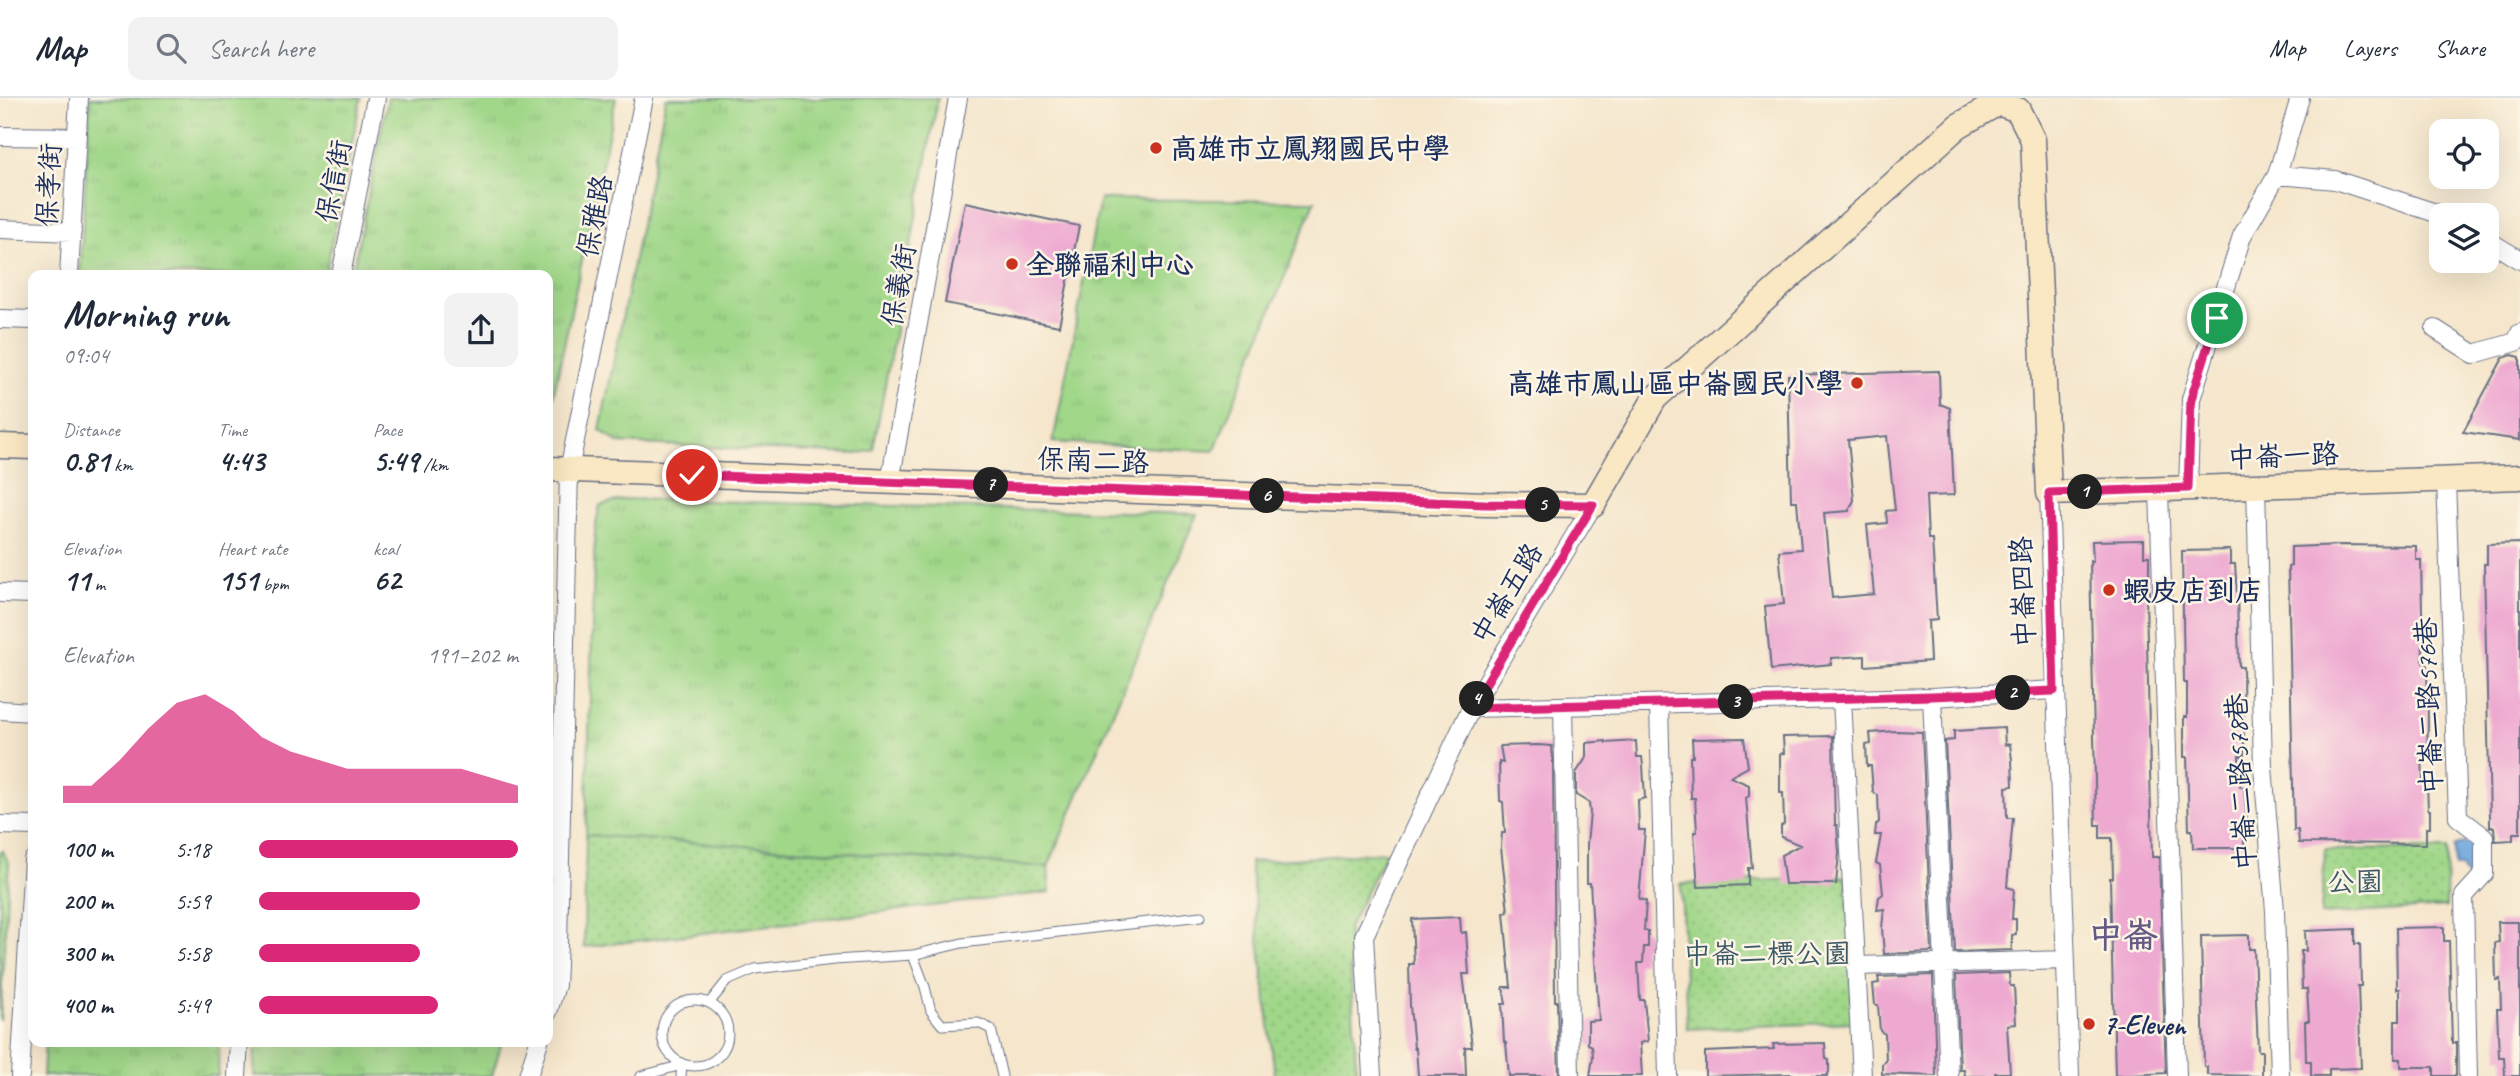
<!DOCTYPE html>
<meta charset="utf-8">
<style>
body{margin:0;font-family:Caveat,"LXGW WenKai TC",sans-serif;background:#f2f2f3;color:#1f2937;height:100vh;display:flex;flex-direction:column;font-size:26px;white-space:nowrap}
*{box-sizing:border-box;margin:0}
p{font-size:23px;color:#747a83}
.icon{flex:none;width:38px;height:38px;fill:none;stroke:currentColor;stroke-width:2;stroke-linecap:round;stroke-linejoin:round}
.map{position:relative;flex:1;overflow:hidden}
.sheet{position:absolute;left:28px;top:172px;width:525px;height:777px;display:flex;flex-direction:column;background:#fff;border-radius:14px;box-shadow:0 7px 28px #0002}
.sheet>*{flex:none}
.tools{position:absolute;left:2429px;top:21px;display:grid;gap:14px}
.tools a{display:grid;place-items:center;width:70px;height:70px;border-radius:14px;background:#fff;box-shadow:0 7px 28px #0002;font-size:35px}
.pin{position:absolute;display:grid;place-items:center;width:60px;height:60px;color:#fff;margin:-30px;border:4px solid #fff;border-radius:50%;box-shadow:0 2px 7px #0007}
.km{position:absolute;width:35px;height:35px;margin:-18px;border-radius:50%;background:#222;color:#fff;font-size:19px;line-height:35px;text-align:center}
.round{display:grid;place-items:center;flex:none;width:74px;height:74px;border-radius:14px;background:#f2f2f3}
.overview{display:flex;align-items:center;justify-content:space-between;height:119px;padding:0 35px}
h1{font-size:38px;font-weight:600;line-height:52px}
.metrics{display:grid;grid-template-columns:repeat(3,1fr);gap:10px;height:119px;padding:7px 35px}
.metrics div{display:grid;align-content:center}
.metrics b{font-size:30px;font-weight:600}
.metrics small{font-size:19px;font-weight:400}
.metrics p{font-size:19px}
.chart{height:196px;padding:14px 35px}
.chart p{display:flex;justify-content:space-between}
.chart svg{width:100%;height:126px;margin-top:7px;fill:#db2777;opacity:.7}
ul{padding:0 35px;list-style:none;font-size:23px}
li{display:grid;grid-template-columns:112px 84px 1fr;align-items:center;height:52px}
li i{height:18px;border-radius:9px;background:#db2777}
header{display:flex;align-items:center;gap:42px;box-sizing:border-box;height:98px;padding:0 35px;background:#fff;border-bottom:2px solid #e0e1e3}
header strong{font-size:33px}
nav{display:flex;gap:38px;margin-inline-start:auto;font-size:24px}
.search{width:490px;height:63px;background:#f2f2f3;display:flex;align-items:center;gap:18px;box-sizing:border-box;padding:0 24px;border-radius:14px;color:#747a83;font-size:26px}
.map>svg:first-child{display:block}
</style>
<header>
<strong>Map</strong>
<div class="search"><svg class="icon" aria-label="search" viewBox="0 0 24 24"><circle cx="10" cy="10" r="6"/><path d="M15 15l6 6"/></svg>Search here</div>
<nav><a>Map</a><a>Layers</a><a>Share</a></nav>
</header>
<div class="map">
<svg width="2520" height="978" viewBox="0 0 2520 978">
<defs>
<pattern id="grass-tufts" width="24" height="20" patternUnits="userSpaceOnUse" patternTransform="scale(1.75)"><rect width="24" height="20" fill="#a0d789"/><path d="M3 7l-1-3M5 7V3M7 7l1-3M15 17l-1-3M17 17v-4M19 17l1-3" fill="none" stroke="#89b979"/></pattern>
<pattern id="park-dots" width="8" height="8" patternUnits="userSpaceOnUse" patternTransform="scale(1.75)"><rect width="8" height="8" fill="#a0d789"/><path d="M2 2h.1M6 6h.1" fill="none" stroke="#89b979" stroke-width="1.8" stroke-linecap="round"/></pattern>
</defs>
<rect width="100%" height="100%" fill="#fcf5e5"/>
<filter id="ink" filterUnits="userSpaceOnUse"><feTurbulence type="fractalNoise" baseFrequency=".0143" numOctaves="2"/><feDisplacementMap in="SourceGraphic" scale="14" xChannelSelector="R" yChannelSelector="G"/><feConvolveMatrix kernelMatrix="1 2 1 2 8 2 1 2 1" color-interpolation-filters="sRGB"/></filter>
<filter id="wash" filterUnits="userSpaceOnUse"><feTurbulence type="fractalNoise" baseFrequency=".00686" numOctaves="4" result="noise"/><feDisplacementMap in="SourceGraphic" scale="28" xChannelSelector="R" yChannelSelector="G"/><feGaussianBlur stdDeviation="1.57" result="paint"/><feColorMatrix in="noise" values="0 0 0 0 0 0 0 0 0 0 0 0 0 0 0 0 0 1.4 0 .05"/><feComposite in="paint" operator="in"/></filter>
<g filter="url(#wash)">
<rect width="100%" height="100%" fill="#f5e6cc"/>
<path fill="url(#grass-tufts)" stroke="#5e8374" stroke-width="2" d="M90 0H361L325 177H80Z
M388 0H616L548 323V177H352Z
M666 0H938L873 352 856 356 618 345 600 332Z
M1100 101 1315 103 1214 353 1053 344Z
M626 401 1197 416 1048 769 586 737 595 431 600 407Z
M0 753H2L9 765 0 923Z
M45 943H219L218 978H43Z
M255 943H502L492 978H254Z"/>
<path fill="url(#park-dots)" stroke="#5e8374" stroke-width="2" d="M586 737 1048 769 1050 794 584 849Z
M2447 751 2446 809 2321 817 2325 752Z
M1386 754 1348 831 1357 978H1275L1250 764Z
M1847 779 1853 924 1687 931 1681 786Z"/>
<path fill="#6ea7dd" stroke="#446b9e" stroke-width="2" d="M2463 745 2476 747 2478 773 2472 780 2465 778 2461 769H2455L2454 749Z"/>
<g id="blocks">
<path fill="#eea9d1" fill-rule="evenodd" d="M965 104 1079 128 1059 228 945 205Z
M2512 257 2520 259V342L2463 334 2503 260Z
M1939 273 1940 306 1950 310 1954 397 1926 398 1928 441H1932L1937 522 1928 523 1930 563 1865 568V558L1831 560V566L1771 572 1765 508 1784 506 1779 453 1801 451 1797 403H1791L1788 277ZM1887 338 1895 412 1886 413 1887 425 1867 427 1874 496 1832 500 1824 415 1849 413 1854 402 1848 342Z
M2144 442V458H2149V500H2146L2152 759H2159L2166 975 2115 978 2110 780H2113L2112 740H2100V727H2096L2090 463 2093 464 2092 443Z
M2520 445V735H2513V742L2495 743 2494 729H2490V720L2484 466H2487V446Z
M2343 447 2416 448V462H2421L2423 565H2427L2428 627 2427 654H2422L2423 685H2427L2428 712H2430V730H2426V746L2299 745 2298 732H2294L2288 469 2291 468V449Z
M2230 452V466H2235L2237 495 2239 569H2243L2244 658H2239L2240 689H2244L2248 734H2244V750H2193L2192 732H2189L2187 659H2184V619H2187V585H2184L2182 453Z
M2004 630 2005 647 2010 646 2012 662 2013 688 2006 689 2007 720H2013L2007 789 2014 791 2012 821H2016V836L2012 837V852L1955 854 1945 643 1954 642V633Z
M1896 633 1922 634 1932 854 1884 856 1882 830 1884 811 1877 812 1879 799 1883 796 1880 767 1876 765 1881 737H1875L1876 727 1879 724 1878 697 1873 694 1871 668H1867L1866 647 1871 646 1870 635Z
M1833 638 1835 727H1837L1839 755 1836 786H1785L1781 757 1800 747 1781 739V728L1784 726 1783 695H1780V656L1784 655 1783 639Z
M1744 640 1748 669 1730 679 1749 687V698L1746 700 1752 770H1748V787L1698 789 1694 734H1697L1695 700H1691L1690 659H1693L1692 641Z
M1606 643V645L1636 643 1637 659H1642L1643 668 1645 700 1638 702 1639 732H1645L1639 801 1646 803 1644 833H1648V849H1644L1643 865H1638L1640 902H1644L1648 943 1640 945 1642 978H1590L1593 959 1592 948 1588 946V923L1599 922 1590 785H1587V746L1590 715 1589 705 1576 697V675L1586 660V645Z
M1538 647 1552 648 1553 662 1555 903H1557L1559 978H1509L1506 945 1504 944 1502 906H1506L1503 889H1511L1504 815 1508 814 1501 749 1502 735H1505L1503 704 1500 703 1499 664 1503 665 1500 648Z
M1460 819 1461 835 1466 834 1469 876H1463L1472 949H1465L1466 978H1418L1416 950H1414L1410 908 1409 866H1414L1412 821Z
M2498 824H2518V833H2520V978H2505L2504 959H2499L2497 911H2501L2500 881 2496 882 2495 845 2499 844Z
M2444 829V843H2449L2452 945H2456V978H2434V969H2401V961H2395V923H2400V891H2397L2396 830Z
M2355 831V846H2360L2361 888H2358L2361 970 2329 971V978H2311V963H2306L2305 923H2309L2307 891H2302L2301 853H2306L2305 833Z
M2249 837V851H2254L2258 953H2262V978L2207 977V969H2204L2201 838Z
M2009 875 2010 888H2014L2016 926 2007 927 2010 975H1995V978H1965L1964 972H1960L1956 877Z
M1933 877 1936 978 1882 976V966L1886 963 1885 936 1880 933 1878 907H1875L1873 886 1879 885 1878 879Z
M1825 945 1826 961 1829 962V974L1827 978H1793V976L1705 978V954L1774 951 1773 946Z"/>
</g>
</g>
<g filter="url(#ink)">
<use href="#blocks" fill-opacity="0" stroke="#676f84" stroke-width="2"/>
<g fill="none" stroke-linecap="round" stroke-linejoin="round">
<defs>
<path id="lane" d="M913 857 925 889 931 913 942 927 978 925 991 931 1002 978
M662 935a33 33 0 1 1 66 0a33 33 0 1 1-66 0Z
M710 904 727 883 755 871 834 862 913 857 962 845 1201 818
M641 978 682 967
M681 978 682 967"/>
<path id="street" d="M0 38 77 39
M2277 77 2335 82 2442 117
M0 131 72 134
M2487 142 2520 162
M69 177 79 0
M341 177 376 0
M0 221 33 222
M2435 231 2474 256 2516 244 2520 235
M2446 382 2458 719 2484 739V776L2464 798 2468 978
M890 384 958 0
M2256 387 2263 669 2275 813 2280 978
M2188 390 2191 301 2242 138 2277 77 2300 0
M2159 391 2177 978
M2049 395 2070 978
M0 495 33 496
M1932 599 1949 978
M1842 601 1862 978
M1659 606 1668 978
M1563 608 1570 978
M1471 610 1932 599 2054 592
M0 612 33 614
M0 727 33 728
M1856 868 2065 862
M548 914 556 887 558 846 569 372 644 0
M20 978 33 762
M237 978 239 943
M528 978 539 943
M1372 978 1364 838 1471 610 1593 407"/>
<path id="secondary" d="M2018 12 2033 42 2049 395 2520 379
M0 348 33 349
M548 371 1485 406 1593 407 1655 300 1958 28 1998 5 2018 12"/>
</defs>
<use href="#lane" stroke="#676f84" stroke-width="11"/>
<use href="#street" stroke="#676f84" stroke-width="20"/>
<use href="#secondary" stroke="#676f84" stroke-width="27"/>
<use href="#lane" stroke="#fff" stroke-width="9"/>
<use href="#street" stroke="#fff" stroke-width="18"/>
<use href="#secondary" stroke="#fae7c3" stroke-width="24"/>
</g>
</g>
<g fill="none" stroke-linecap="round" stroke-linejoin="round" filter="url(#ink)">
<defs>
<path id="route" d="M692 377 1485 406 1593 407 1471 610 1932 598 2054 593 2049 395 2188 390 2191 301 2217 220"/>
</defs>
<use href="#route" stroke="#fff" stroke-width="14"/>
<use href="#route" stroke="#db2777" stroke-width="9"/>
</g>
<g fill="#c8321e" stroke="#fcf5e5" stroke-width="2.5">
<circle cx="1156" cy="50" r="7"/>
<circle cx="1012" cy="166" r="7"/>
<circle cx="1857" cy="285" r="7"/>
<circle cx="2109" cy="492" r="7"/>
<circle cx="2089" cy="926" r="7"/>
</g>
<g text-anchor="middle" stroke-width="5" stroke-linejoin="round" paint-order="stroke">
<g font-size="28" font-weight="bold" fill="#1b2f5e" stroke="#fcf5e5" text-anchor="start">
<text x="1170" y="60">高雄市立鳳翔國民中學</text>
<text x="1026" y="176">全聯福利中心</text>
<text x="1843" y="295" text-anchor="end">高雄市鳳山區中崙國民小學</text>
<text x="2123" y="502">蝦皮店到店</text>
<text x="2103" y="936">7-Eleven</text>
</g>
<g font-size="28" fill="#1b2f5e" stroke="#fcf5e5">
<text transform="translate(333 83) rotate(-79)" y="10">保信街</text>
<text transform="translate(48 87) rotate(-87)" y="10">保孝街</text>
<text transform="translate(594 118) rotate(-79)" y="10">保雅路</text>
<text transform="translate(898 187) rotate(-80)" y="10">保義街</text>
<text transform="translate(2283 357) rotate(-2)" y="10">中崙一路</text>
<text transform="translate(1093 362) rotate(2)" y="10">保南二路</text>
<text transform="translate(2022 494) rotate(-92)" y="10">中崙四路</text>
<text transform="translate(1506 495) rotate(-59)" y="10">中崙五路</text>
<text transform="translate(2428 608) rotate(-92)" y="10">中崙二路576巷</text>
<text transform="translate(2240 684) rotate(-93)" y="10">中崙二路578巷</text>
</g>
<g font-size="28" fill="#3c5969" stroke="#fcf5e5">
<text x="2355" y="793">公園</text>
<text x="1767" y="865">中崙二標公園</text>
</g>
<g font-size="35" font-weight="bold" fill="#655a86" stroke="#fcf5e5">
<text x="2123" y="849">中崙</text>
</g>
</g>
</svg>
<div class="tools">
<a><svg class="icon" aria-label="locate" viewBox="0 0 24 24"><circle cx="12" cy="12" r="6"/><path d="M12 2v4M12 18v4M2 12h4M18 12h4"/></svg></a>
<a><svg class="icon" aria-label="layers" viewBox="0 0 24 24"><path d="M12 4l9 5-9 5-9-5zM3 14l9 5 9-5"/></svg></a>
</div>
<div class="pin" style="left:2217px;top:220px;background:#1e9e55"><svg class="icon" aria-label="arrive" viewBox="0 0 24 24"><path d="M6 21V4h12l-3 4 3 4H6"/></svg></div>
<div class="pin" style="left:692px;top:377px;background:#d93025"><svg class="icon" aria-label="check" viewBox="0 0 24 24"><path d="M5 12l5 5 9-10"/></svg></div>
<b class="km" style="left:2085px;top:394px">1</b>
<b class="km" style="left:2013px;top:595px">2</b>
<b class="km" style="left:1736px;top:604px">3</b>
<b class="km" style="left:1477px;top:601px">4</b>
<b class="km" style="left:1543px;top:407px">5</b>
<b class="km" style="left:1267px;top:398px">6</b>
<b class="km" style="left:991px;top:387px">7</b>
<section class="sheet">
<div class="overview"><div><h1>Morning run</h1><p>09:04</p></div><a class="round"><svg class="icon" aria-label="share" viewBox="0 0 24 24"><path d="M12 15V3M7 8l5-5 5 5M5 13v7h14v-7"/></svg></a></div>
<div class="metrics">
<div><p>Distance</p><b>0.81<small> km</small></b></div>
<div><p>Time</p><b>4:43</b></div>
<div><p>Pace</p><b>5:49<small> /km</small></b></div>
</div>
<div class="metrics">
<div><p>Elevation</p><b>11<small> m</small></b></div>
<div><p>Heart rate</p><b>151<small> bpm</small></b></div>
<div><p>kcal</p><b>62</b></div>
</div>
<div class="chart"><p><span>Elevation</span>191–202 m</p>
<svg viewBox="0 0 160 44" preserveAspectRatio="none"><path d="M0 44V38L10 38L20 29L30 18L40 9L50 6L60 12L70 21L80 26L90 29L100 32L110 32L120 32L130 32L140 32L150 35L160 38V44z"/></svg>
</div>
<ul>
<li><b>100 m</b>5:18<i style="width:100%"></i></li>
<li><b>200 m</b>5:59<i style="width:62%"></i></li>
<li><b>300 m</b>5:58<i style="width:62%"></i></li>
<li><b>400 m</b>5:49<i style="width:69%"></i></li>
</ul>
</section>
</div>
